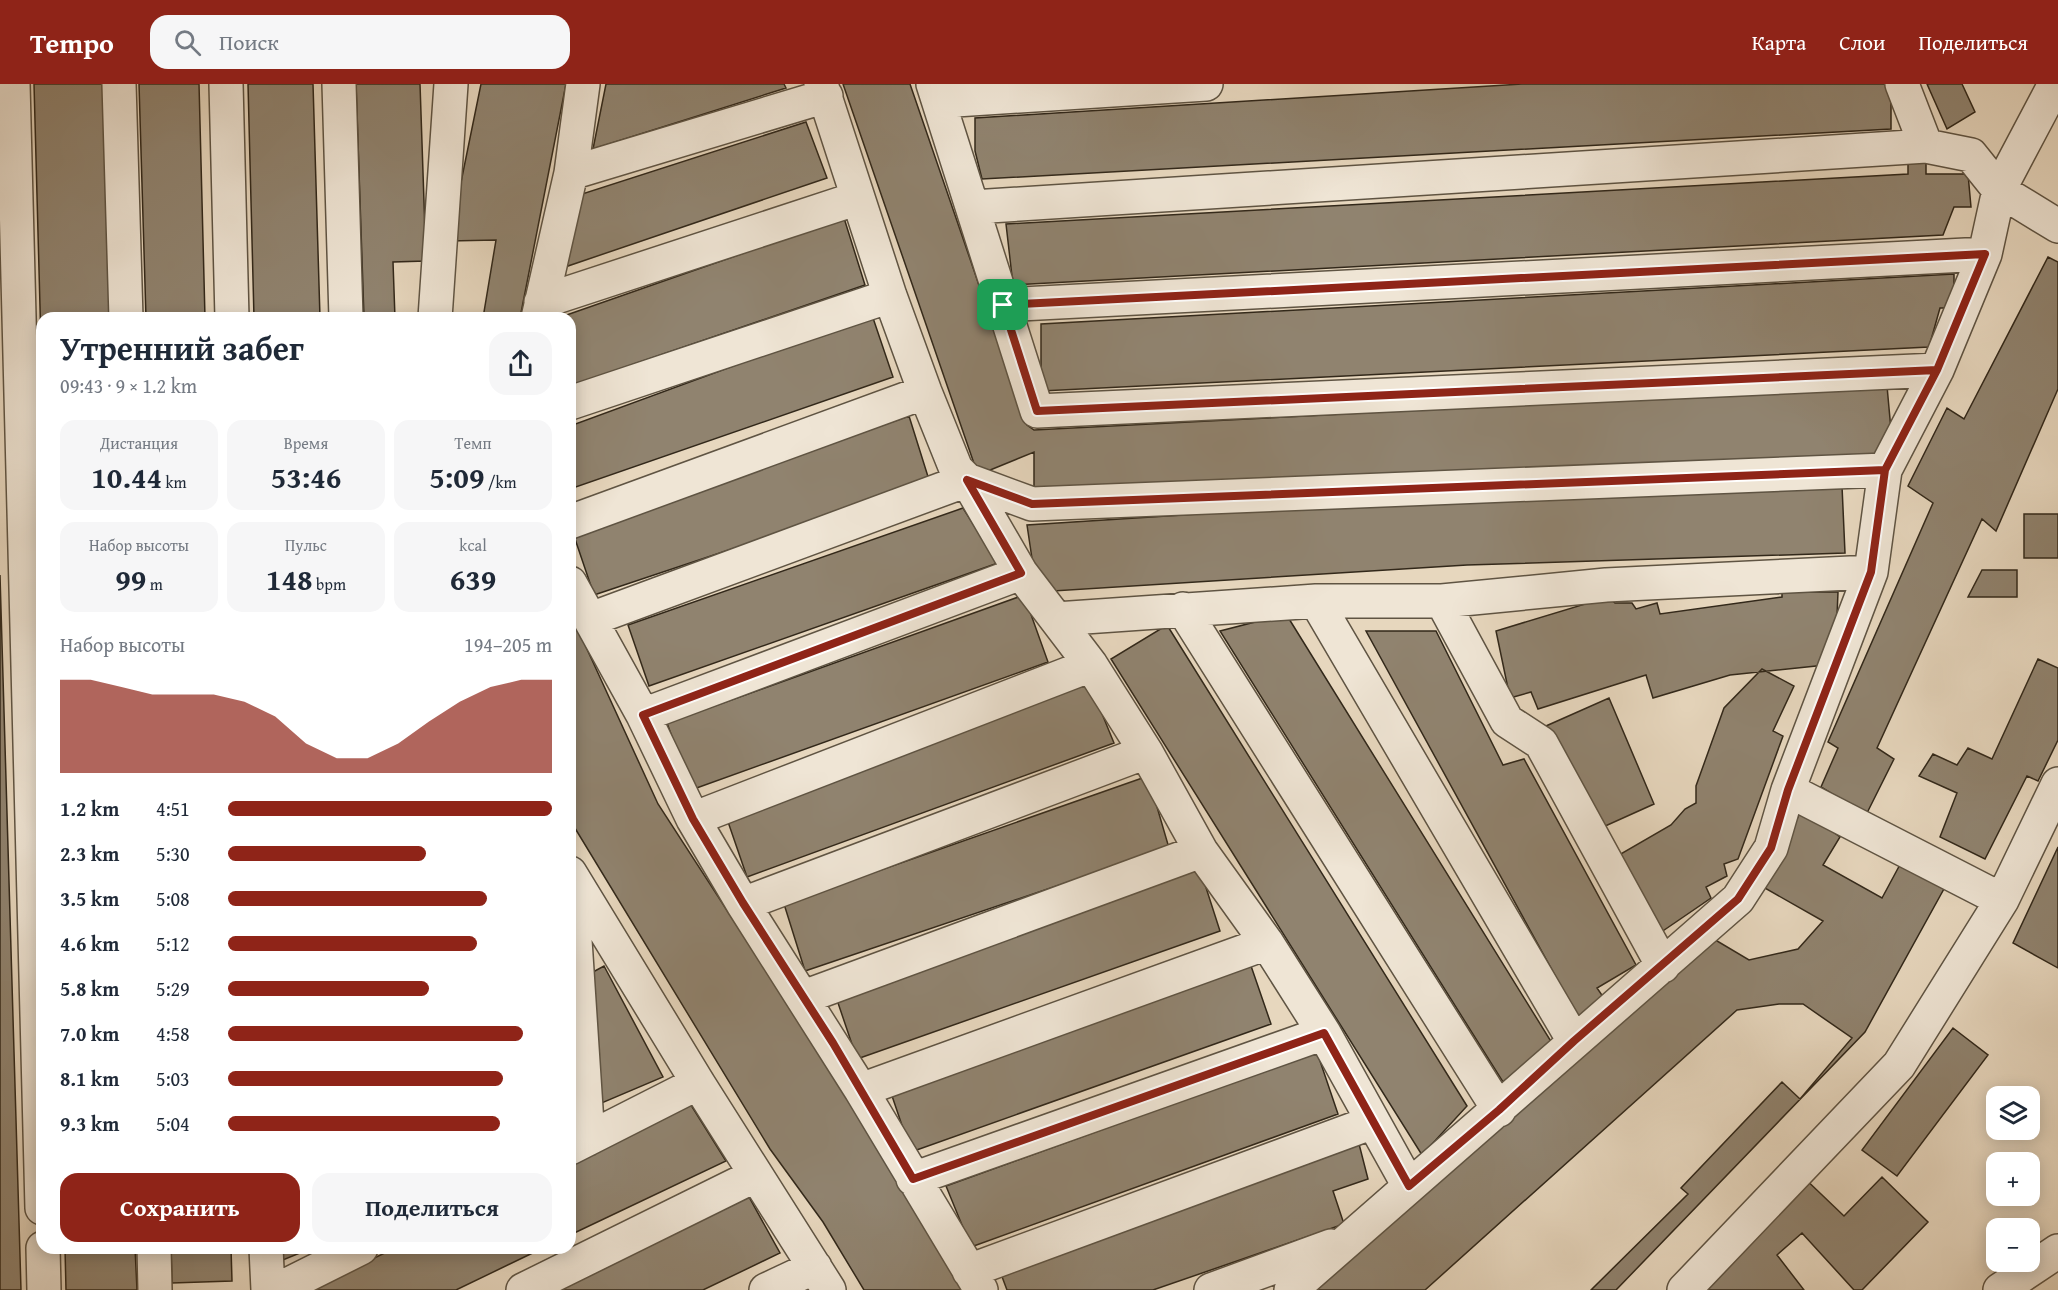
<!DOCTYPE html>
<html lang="ru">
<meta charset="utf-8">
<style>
body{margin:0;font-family:"Gentium Book Plus",serif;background:#f6f6f7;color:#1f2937;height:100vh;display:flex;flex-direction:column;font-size:22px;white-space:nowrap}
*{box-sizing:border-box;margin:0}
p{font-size:20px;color:#747a83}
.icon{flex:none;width:33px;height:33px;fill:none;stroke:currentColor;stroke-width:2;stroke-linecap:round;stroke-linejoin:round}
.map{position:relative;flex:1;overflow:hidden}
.sheet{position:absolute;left:36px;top:228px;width:540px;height:942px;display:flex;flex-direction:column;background:#fff;border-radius:18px;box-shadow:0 3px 15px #0003}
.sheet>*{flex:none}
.buttons{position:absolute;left:1986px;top:1002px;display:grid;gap:12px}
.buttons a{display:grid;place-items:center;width:54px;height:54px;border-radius:12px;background:#fff;box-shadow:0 3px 15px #0003;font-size:30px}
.pin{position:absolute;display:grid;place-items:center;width:51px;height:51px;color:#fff;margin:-26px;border-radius:12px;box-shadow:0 3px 9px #0006}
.round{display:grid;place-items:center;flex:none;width:63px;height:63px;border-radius:18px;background:#f6f6f7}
.summary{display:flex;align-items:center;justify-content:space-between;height:102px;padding:0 24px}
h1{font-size:33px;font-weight:700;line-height:45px}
.stats{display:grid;grid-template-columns:repeat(3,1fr);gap:9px;height:102px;padding:6px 24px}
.stats div{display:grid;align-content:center;border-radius:15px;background:#f6f6f7;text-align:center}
.stats b{font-size:30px;font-weight:700}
.stats small{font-size:16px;font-weight:400}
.stats p{font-size:16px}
.chart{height:168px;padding:12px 24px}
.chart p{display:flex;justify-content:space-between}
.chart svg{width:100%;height:108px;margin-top:6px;fill:#8f2418;opacity:.7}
.cta{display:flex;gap:12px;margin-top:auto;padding:12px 24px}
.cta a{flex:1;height:69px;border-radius:18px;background:#8f2418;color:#fff;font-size:24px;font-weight:700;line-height:69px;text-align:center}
.cta a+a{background:#f6f6f7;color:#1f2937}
ul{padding:0 24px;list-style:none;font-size:20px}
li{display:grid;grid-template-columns:96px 72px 1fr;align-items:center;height:45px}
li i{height:15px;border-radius:8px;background:#8f2418}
header{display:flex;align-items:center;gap:36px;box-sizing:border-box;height:84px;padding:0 30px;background:#8f2418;color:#fff}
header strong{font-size:28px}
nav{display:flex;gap:33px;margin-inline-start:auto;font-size:21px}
.search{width:420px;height:54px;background:#f6f6f7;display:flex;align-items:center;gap:15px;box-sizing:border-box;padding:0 21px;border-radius:18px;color:#747a83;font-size:22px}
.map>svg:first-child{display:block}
</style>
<header>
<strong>Tempo</strong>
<div class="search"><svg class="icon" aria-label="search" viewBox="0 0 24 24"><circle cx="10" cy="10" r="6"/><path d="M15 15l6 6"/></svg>Поиск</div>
<nav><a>Карта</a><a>Слои</a><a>Поделиться</a></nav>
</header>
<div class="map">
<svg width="2058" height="1206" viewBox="0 0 2058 1206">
<rect width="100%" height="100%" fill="#e7d7be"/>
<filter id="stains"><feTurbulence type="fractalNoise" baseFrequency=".00333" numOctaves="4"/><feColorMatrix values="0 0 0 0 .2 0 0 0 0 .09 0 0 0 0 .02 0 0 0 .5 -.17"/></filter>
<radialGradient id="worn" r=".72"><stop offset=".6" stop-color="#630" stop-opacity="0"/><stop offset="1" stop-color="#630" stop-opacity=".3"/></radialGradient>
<path fill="#90836f" stroke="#32281a" stroke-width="1.5" d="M34 0H103L110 234H42V297Z
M139 0H199L205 234H146Z
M248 0H313L320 234H254Z
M356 0H420L426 177 393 178 395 234H364Z
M481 0H566L520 234H483L496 156 449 157Z
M606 0H784L786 4 593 65Z
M843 0H910L1027 341 1034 346 1887 302 1891 346 1880 374 1034 413V368L978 391Z
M1522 0H1885L1891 12V45L982 95 975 67V34Z
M1927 0H1962L1975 28 1947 45Z
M806 38 827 94 565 183 582 110Z
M1908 79H1926V90H1968L1971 123H1954L1943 151 1013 201 1006 140 1908 90Z
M844 134 865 201 570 302V234H558Z
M2048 173 2058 178V305L1996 447 1982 435 1877 664 1894 675 1866 731 1821 703 1838 664 1828 658 1933 419 1908 402 1947 324 1964 335Z
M1954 190V224H1940L1929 263 1041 307V240Z
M872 231 893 293 570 405V342Z
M909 332 930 399 594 511 573 449Z
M1842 402 1845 469 1467 481 1037 508 1027 441 1446 414Z
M963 424 998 479 649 602 628 541Z
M2024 430H2058V474H2024Z
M1982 486H2017V513H1968Z
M0 491 21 1206H0Z
M1782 508H1838L1835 580 1730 591 1653 614 1646 591 1538 625 1531 608 1510 614 1496 547 1608 513 1615 519H1632L1636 525 1657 519 1660 530 1782 513Z
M1024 511 1048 578 691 706 667 639Z
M570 528 658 720 893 1082 962 1206H864L823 1138 770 1065 570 736Z
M1286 530 1552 959 1503 998 1220 547Z
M1167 541 1467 1022 1422 1071 1111 575Z
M1366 547H1436L1503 681 1524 675 1636 881 1597 904 1608 920 1580 937Z
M2038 575 2058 584V656L2038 697 2027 692 1985 775 1940 753 1957 709 1919 692 1933 670 1957 681 1968 664 1992 675Z
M1762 585 1794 602 1773 647 1783 652 1738 775 1724 780 1727 792 1706 803 1711 814 1654 853 1612 775 1671 741 1685 725 1696 719V702L1724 624Z
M1089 598 1114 659 747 793 726 732Z
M1609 614 1654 720 1592 748 1546 642Z
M1148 692 1169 764 805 887 784 820Z
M1802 725 1840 753 1823 781 1882 814 1903 775 1945 803 1865 948 1616 1206H1591L1688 1110 1681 1104 1782 998 1800 1015 1852 954 1803 920H1779L1737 926 1425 1206H1312L1707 851 1749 876 1798 865 1823 837 1763 803Z
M2058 763V884L2013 859Z
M1200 785 1220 847 857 975 836 913Z
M1250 879 1271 940 911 1068 890 1006Z
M604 882 663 993 597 1021 593 888Z
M1953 944 1988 971 1897 1092 1862 1066Z
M1317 968 1338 1030 971 1163 946 1102Z
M691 1021 726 1077 570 1151V1079Z
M1358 1056 1368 1095 1333 1107 1344 1140 1153 1206H1007L1001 1190Z
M1798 1088 1844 1132 1882 1093 1928 1138 1862 1206H1854L1802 1149 1777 1171 1804 1206H1684Z
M749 1113 780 1169 703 1206H558Z
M65 1164H135L137 1206H66Z
M171 1164H231L232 1197 172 1199Z
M283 1164H312L283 1176Z
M395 1164H543L456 1206H308Z"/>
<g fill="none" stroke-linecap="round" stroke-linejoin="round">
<defs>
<path id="minor" d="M13 0 42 1124
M119 0 126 234
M226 0 232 234
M339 0 346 234
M821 0 890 212 925 308 956 385 967 396 1021 489 1091 581 1146 668 1201 767 1267 859 1324 949 1409 1102
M933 0 1037 327 1937 286
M1902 0 1926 62 1971 71 1999 106 2058 142
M940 17 1206 0
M571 89 826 12
M973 123 1926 62
M541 218 858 114
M1003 221 1985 170
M435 234 451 0
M538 234 571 89 583 0
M570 319 890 212
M570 438 925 308
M570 499 643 631 693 735 743 820 861 1006 981 1206
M1316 517 1574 957
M1442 517 1507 637 1541 659 1663 882
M1183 525 1499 1026
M591 535 967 396 1032 420 1885 386
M1056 535 1316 517H1442L1606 501 1871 488
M643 631 1021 489
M1788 706 2002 816
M693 735 1091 581
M570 789 698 999 829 1206
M571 795 588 1055
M743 820 1146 668
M804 913 1201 767
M861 1006 1267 859
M570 1064 698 999
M913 1095 1324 949
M43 1164 44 1206
M154 1164 155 1206
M266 1164 268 1206
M969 1187 1373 1038
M277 1206 361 1164
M523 1206 756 1091
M766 1206 815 1183
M1211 1206 1331 1162
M1291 1206 1738 815 1771 764 1788 706 1871 488 1885 386 1937 286 1985 170 1999 106 2055 0
M1684 1206 1899 981 2002 816 2058 700
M2000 1206 2058 1167"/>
</defs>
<use href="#minor" stroke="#5f5443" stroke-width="36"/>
<use href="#minor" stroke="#efe5d5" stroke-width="33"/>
</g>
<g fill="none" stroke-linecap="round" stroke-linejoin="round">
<defs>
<path id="route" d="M1003 221 1037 327 1937 286 1885 386 1032 420 967 396 1021 489 643 631 693 735 743 819 833 959 913 1095 1324 949 1409 1102 1499 1026 1574 957 1738 815 1771 764 1788 706 1871 488 1885 386 1937 286 1985 170 1003 221"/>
</defs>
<use href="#route" stroke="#fff" stroke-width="12"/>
<use href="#route" stroke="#8f2418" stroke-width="8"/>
</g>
<rect width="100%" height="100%" filter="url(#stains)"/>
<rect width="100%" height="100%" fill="url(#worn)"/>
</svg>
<div class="buttons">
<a><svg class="icon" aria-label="layers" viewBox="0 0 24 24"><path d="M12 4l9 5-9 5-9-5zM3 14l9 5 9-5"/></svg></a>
<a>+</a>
<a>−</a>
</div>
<div class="pin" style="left:1003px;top:221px;background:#1e9e55"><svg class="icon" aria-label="arrive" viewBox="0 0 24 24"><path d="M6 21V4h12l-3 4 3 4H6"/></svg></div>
<section class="sheet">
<div class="summary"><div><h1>Утренний забег</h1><p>09:43 · 9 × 1.2 km</p></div><a class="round"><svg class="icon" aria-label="share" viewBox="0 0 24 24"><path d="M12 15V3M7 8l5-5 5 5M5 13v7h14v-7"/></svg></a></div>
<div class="stats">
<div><p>Дистанция</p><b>10.44<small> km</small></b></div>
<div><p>Время</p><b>53:46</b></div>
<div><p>Темп</p><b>5:09<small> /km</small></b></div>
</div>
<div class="stats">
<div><p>Набор высоты</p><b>99<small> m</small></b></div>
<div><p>Пульс</p><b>148<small> bpm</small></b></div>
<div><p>kcal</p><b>639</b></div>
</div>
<div class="chart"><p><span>Набор высоты</span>194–205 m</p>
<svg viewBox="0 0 160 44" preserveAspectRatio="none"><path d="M0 44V6L10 6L20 9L30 12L40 12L50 12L60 15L70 21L80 32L90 38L100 38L110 32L120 23L130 15L140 9L150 6L160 6V44z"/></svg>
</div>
<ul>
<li><b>1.2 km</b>4:51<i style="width:100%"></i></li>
<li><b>2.3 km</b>5:30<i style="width:61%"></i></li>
<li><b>3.5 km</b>5:08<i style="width:80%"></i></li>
<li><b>4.6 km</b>5:12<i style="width:77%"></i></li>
<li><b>5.8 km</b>5:29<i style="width:62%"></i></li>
<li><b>7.0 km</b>4:58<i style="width:91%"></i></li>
<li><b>8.1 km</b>5:03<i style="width:85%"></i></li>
<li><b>9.3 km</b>5:04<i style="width:84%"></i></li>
</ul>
<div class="cta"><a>Сохранить</a><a>Поделиться</a></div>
</section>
</div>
